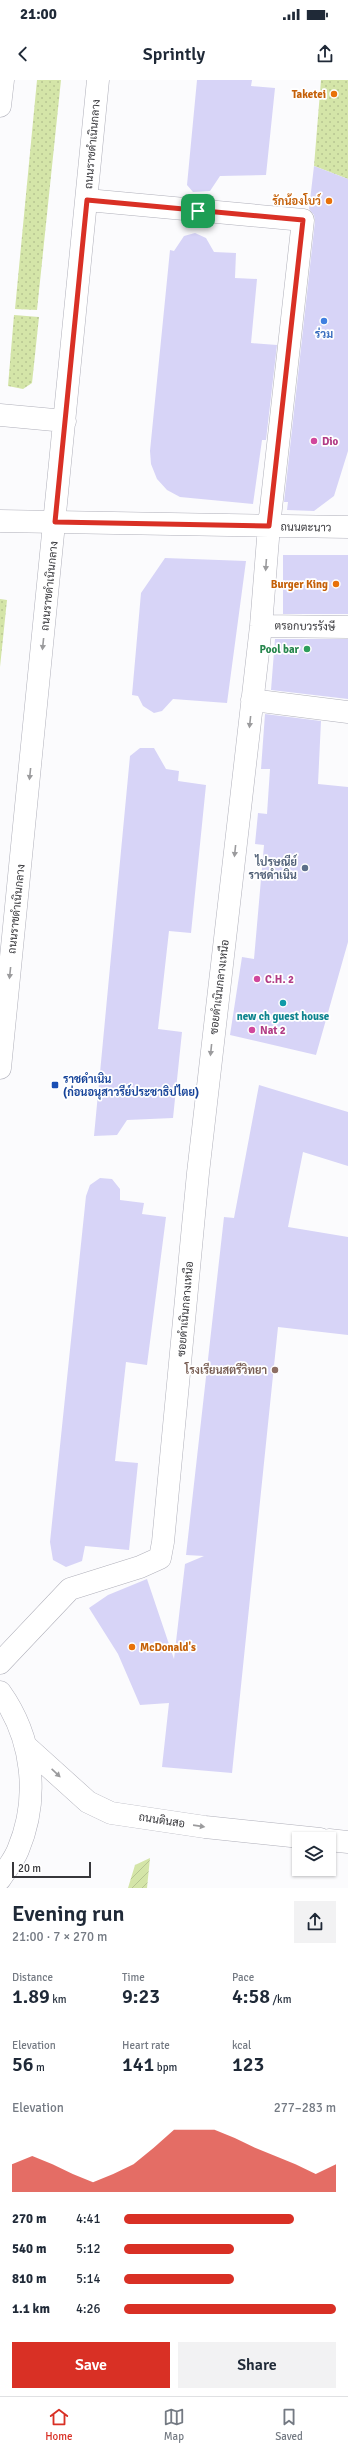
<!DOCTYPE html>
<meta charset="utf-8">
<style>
body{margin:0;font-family:Signika,Sarabun,sans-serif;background:#f2f2f3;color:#1f2937;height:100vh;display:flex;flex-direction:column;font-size:15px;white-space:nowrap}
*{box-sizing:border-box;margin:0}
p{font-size:13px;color:#747a83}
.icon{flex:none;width:22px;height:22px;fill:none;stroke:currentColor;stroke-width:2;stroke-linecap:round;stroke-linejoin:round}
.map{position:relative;height:1808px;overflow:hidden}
.details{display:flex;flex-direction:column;background:#fff;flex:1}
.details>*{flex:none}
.buttons{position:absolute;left:292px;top:1752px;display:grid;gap:8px}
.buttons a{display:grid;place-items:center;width:44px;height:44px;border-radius:0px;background:#fff;box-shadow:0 1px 3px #0004;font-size:20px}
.scale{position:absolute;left:12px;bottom:10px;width:79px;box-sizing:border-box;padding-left:4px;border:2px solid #37373b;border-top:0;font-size:11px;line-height:14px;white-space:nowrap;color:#37373b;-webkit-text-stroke:3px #fff;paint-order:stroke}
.pin{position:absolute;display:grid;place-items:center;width:34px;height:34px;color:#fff;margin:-17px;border-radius:8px;box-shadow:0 2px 6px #0006}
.round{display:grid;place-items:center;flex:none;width:42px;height:42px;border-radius:0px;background:#f2f2f3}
.headline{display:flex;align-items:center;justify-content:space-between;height:68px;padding:0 12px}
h1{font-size:22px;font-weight:600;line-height:30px}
.figures{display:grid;grid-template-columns:repeat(3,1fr);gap:6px;height:68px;padding:4px 12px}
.figures div{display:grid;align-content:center}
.figures b{font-size:20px;font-weight:600}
.figures small{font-size:11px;font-weight:400}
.figures p{font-size:11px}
.chart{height:112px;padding:8px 12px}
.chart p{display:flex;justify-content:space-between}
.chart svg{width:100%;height:72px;margin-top:4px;fill:#d93025;opacity:.7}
.primary-button{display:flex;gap:8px;margin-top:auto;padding:8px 12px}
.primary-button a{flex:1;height:46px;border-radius:0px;background:#d93025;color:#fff;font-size:16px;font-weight:600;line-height:46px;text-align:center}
.primary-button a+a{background:#f2f2f3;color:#1f2937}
ul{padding:0 12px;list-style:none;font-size:13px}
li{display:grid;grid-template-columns:64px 48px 1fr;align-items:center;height:30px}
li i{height:10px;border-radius:5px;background:#d93025}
.status{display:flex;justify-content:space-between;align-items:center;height:28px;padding:0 20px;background:#fff;direction:ltr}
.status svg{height:11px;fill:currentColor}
header{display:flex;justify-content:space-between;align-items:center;height:52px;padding:0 12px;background:#fff;font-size:18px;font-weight:600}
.menu{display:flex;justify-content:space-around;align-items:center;height:56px;border-top:1px solid #e0e1e3;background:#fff;font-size:11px;color:#747a83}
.menu a{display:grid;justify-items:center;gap:2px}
.menu .current{color:#d93025}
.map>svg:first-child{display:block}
</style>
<div class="status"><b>21:00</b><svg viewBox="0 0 49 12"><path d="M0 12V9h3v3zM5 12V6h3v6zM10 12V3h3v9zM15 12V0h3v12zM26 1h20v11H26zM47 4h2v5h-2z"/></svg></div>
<header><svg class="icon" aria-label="back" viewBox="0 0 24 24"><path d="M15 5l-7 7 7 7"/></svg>Sprintly<svg class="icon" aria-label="share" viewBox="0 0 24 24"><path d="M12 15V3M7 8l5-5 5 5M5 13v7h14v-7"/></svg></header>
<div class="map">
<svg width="348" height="1808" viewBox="0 0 348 1808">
<defs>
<pattern id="grass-dots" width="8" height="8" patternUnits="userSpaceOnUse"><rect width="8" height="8" fill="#d4e5a8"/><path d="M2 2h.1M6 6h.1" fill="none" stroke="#b7c592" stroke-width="1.8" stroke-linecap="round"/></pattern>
<pattern id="garden-furrows" width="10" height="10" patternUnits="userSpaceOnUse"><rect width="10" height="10" fill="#d4e5a8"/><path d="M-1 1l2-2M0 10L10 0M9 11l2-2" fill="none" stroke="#b7c592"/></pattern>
</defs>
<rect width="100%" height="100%" fill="#fbfbfd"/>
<path fill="url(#grass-dots)" d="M37 0H61L37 230 15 229Z
M321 0H348V99L314 86Z
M14 235 39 237 32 303 23 309 8 306Z
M0 519 7 520 0 587Z"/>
<path fill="url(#garden-furrows)" d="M150 1778 147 1808H128L135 1785Z"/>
<path fill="#d7d4f7" d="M197 0H252L251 6 275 8 266 95 220 96 210 111 193 112 187 105Z
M314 86 348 99V371L334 416 314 431 287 430 288 422H284L315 141 314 135 309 129Z
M195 153 206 158 214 172 236 173 235 198 257 199 251 263 277 265 266 360H262L253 424 180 417 167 410 157 399 151 384 150 371 170 170 174 171 184 156Z
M283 475H348V534H283Z
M165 478 246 481 227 623 173 619 162 631 154 633 143 626 138 616 132 615 141 513Z
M275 559H348V619L271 610Z
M265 634 321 641 318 704 348 707V862L316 975 230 955 242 877 254 879 264 765 255 764 258 733 267 734 270 689H261Z
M140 668H154L166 689 179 691 178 701 206 705 191 853 169 851 158 949 182 952 173 1038 127 1040 117 1055 94 1056 130 676Z
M259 1005 348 1032V1086L303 1072 288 1147 348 1157V1255L278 1247 232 1693 162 1687 169 1623 140 1625 118 1574 89 1528 108 1515 147 1499 174 1579 185 1484 204 1476 186 1475 224 1137 234 1138Z
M100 1098 112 1099 120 1109V1120L144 1123 142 1134 166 1137 147 1285 126 1282 115 1381 138 1383 129 1470 85 1466 82 1481 66 1487 53 1480 50 1462 86 1116 90 1105Z"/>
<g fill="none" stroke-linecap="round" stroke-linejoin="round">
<defs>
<path id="minor" d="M0 441 348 447
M261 546 348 547
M252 620 348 632
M0 1583 70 1509 140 1487 160 1478 163 1462 198 1093 261 546 269 446 303 140 87 120"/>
<path id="major" d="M0 26 3 0
M0 335 65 341
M0 988 98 0
M0 1612C33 1658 40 1718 18 1770 14 1780 6 1790 0 1799
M27 1667 88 1722 111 1733 205 1747 320 1759
M329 1760 348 1762"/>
</defs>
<use href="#minor" stroke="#b0b0ba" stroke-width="23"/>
<use href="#major" stroke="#b0b0ba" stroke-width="23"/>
<use href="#minor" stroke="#fff" stroke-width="22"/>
<use href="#major" stroke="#fff" stroke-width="22"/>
</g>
<defs><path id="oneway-solid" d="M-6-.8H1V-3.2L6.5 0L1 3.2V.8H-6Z"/></defs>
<g fill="#9b9b9d">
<use href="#oneway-solid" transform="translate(266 485) rotate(94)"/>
<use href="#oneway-solid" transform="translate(43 564) rotate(96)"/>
<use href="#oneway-solid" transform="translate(250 642) rotate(96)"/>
<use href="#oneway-solid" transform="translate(30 694) rotate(96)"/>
<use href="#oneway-solid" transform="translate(235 771) rotate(96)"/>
<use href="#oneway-solid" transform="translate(10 893) rotate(96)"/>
<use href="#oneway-solid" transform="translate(211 970) rotate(96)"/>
<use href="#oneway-solid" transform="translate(56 1693) rotate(43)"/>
<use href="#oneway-solid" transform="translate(199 1746) rotate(8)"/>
</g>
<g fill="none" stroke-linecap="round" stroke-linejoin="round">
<defs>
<path id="route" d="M87 120 303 140 269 446 55 442Z"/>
</defs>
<use href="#route" stroke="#fff" stroke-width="8"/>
<use href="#route" stroke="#d93025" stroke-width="5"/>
</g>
<g fill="#e8710a" stroke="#fff" stroke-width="1.5">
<circle cx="334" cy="14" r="4"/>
<circle cx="329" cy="121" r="4"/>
<circle cx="336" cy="504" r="4"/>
<circle cx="132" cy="1567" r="4"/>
</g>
<circle fill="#3f7fe0" stroke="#fff" stroke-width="1.5" cx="324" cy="241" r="4"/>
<g fill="#d1479c" stroke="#fff" stroke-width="1.5">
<circle cx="314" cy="361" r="4"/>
<circle cx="257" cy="899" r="4"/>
<circle cx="252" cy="950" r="4"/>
</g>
<circle fill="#2e9e5b" stroke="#fff" stroke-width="1.5" cx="307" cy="569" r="4"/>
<circle fill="#5c6f8a" stroke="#fff" stroke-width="1.5" cx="305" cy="788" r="4"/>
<circle fill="#0f9aa8" stroke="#fff" stroke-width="1.5" cx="283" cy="923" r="4"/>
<rect fill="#1a4fb4" stroke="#fff" stroke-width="1.5" x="51" y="1001" width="8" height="8" rx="2"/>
<circle fill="#8d6e63" stroke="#fff" stroke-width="1.5" cx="275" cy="1290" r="4"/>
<g text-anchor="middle" stroke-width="3.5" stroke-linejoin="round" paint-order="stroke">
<g font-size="11" font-weight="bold" fill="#c56008" stroke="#fff" text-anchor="end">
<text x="326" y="18">Taketei</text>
<text x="321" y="125">รักน้องโบว์</text>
<text x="328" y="508">Burger King</text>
<text x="140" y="1571" text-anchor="start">McDonald's</text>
</g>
<g font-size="11" fill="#37373b" stroke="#fff">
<text transform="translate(92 64) rotate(-85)" y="4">ถนนราชดำเนินกลาง</text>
<text transform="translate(306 447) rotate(1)" y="4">ถนนตะนาว</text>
<text transform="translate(49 506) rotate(-84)" y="4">ถนนราชดำเนินกลาง</text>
<text transform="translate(305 546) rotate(1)" y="4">ตรอกบวรรังษี</text>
<text transform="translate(16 829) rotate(-84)" y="4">ถนนราชดำเนินกลาง</text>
<text transform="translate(219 907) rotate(-83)" y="4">ซอยดำเนินกลางเหนือ</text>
<text transform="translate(185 1229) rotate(-85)" y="4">ซอยดำเนินกลางเหนือ</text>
<text transform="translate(162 1740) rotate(9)" y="4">ถนนดินสอ</text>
</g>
<g font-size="11" font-weight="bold" fill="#366cbe" stroke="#fff">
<text x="324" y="258">ร่วม</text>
</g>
<g font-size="11" font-weight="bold" fill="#b23c85" stroke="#fff" text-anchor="start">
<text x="322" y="365">Dio</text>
<text x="265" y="903">C.H. 2</text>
<text x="260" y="954">Nat 2</text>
</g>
<g font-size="11" font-weight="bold" fill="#27864d" stroke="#fff" text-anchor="end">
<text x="299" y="573">Pool bar</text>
</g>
<g font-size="11" font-weight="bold" fill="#4e5e75" stroke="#fff" text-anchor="end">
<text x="297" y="786">ไปรษณีย์<tspan x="297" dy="13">ราชดำเนิน</tspan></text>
</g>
<g font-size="11" font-weight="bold" fill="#0d838f" stroke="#fff">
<text x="283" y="940">new ch guest house</text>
</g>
<g font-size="11" font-weight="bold" fill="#164399" stroke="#fff" text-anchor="start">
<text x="63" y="1003">ราชดำเนิน<tspan x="63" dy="13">(ก่อนอนุสาวรีย์ประชาธิปไตย)</tspan></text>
</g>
<g font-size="11" font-weight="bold" fill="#785e54" stroke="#fff" text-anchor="end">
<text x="267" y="1294">โรงเรียนสตรีวิทยา</text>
</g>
</g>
</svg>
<div class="buttons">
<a><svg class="icon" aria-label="layers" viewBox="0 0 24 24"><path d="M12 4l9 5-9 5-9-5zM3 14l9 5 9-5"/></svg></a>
</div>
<div class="scale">20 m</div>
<div class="pin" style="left:198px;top:131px;background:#1e9e55"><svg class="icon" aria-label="arrive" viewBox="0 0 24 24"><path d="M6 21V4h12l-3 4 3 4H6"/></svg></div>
</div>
<section class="details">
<div class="headline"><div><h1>Evening run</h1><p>21:00 · 7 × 270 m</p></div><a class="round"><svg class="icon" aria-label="share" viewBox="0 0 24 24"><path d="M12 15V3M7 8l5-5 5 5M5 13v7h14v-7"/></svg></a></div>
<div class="figures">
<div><p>Distance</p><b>1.89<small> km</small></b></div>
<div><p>Time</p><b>9:23</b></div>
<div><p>Pace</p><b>4:58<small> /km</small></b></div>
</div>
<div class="figures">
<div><p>Elevation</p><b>56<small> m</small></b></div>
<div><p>Heart rate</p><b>141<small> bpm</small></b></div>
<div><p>kcal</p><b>123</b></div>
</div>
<div class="chart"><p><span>Elevation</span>277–283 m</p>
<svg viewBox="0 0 160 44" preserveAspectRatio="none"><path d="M0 44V27L10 22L20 27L30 33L40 38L50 33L60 27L70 17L80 6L90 6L100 6L110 11L120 17L130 22L140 27L150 33L160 27V44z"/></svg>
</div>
<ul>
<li><b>270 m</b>4:41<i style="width:80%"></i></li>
<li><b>540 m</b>5:12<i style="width:52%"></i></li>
<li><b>810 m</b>5:14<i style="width:52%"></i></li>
<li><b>1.1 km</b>4:26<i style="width:100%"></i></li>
</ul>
<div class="primary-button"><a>Save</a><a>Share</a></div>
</section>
<nav class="menu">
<a class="current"><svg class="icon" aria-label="home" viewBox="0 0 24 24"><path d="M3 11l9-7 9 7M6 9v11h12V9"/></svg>Home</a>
<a><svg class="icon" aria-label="map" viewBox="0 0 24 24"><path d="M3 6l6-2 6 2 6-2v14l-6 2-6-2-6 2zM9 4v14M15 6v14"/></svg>Map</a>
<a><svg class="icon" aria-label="saved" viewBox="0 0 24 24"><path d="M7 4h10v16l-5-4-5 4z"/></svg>Saved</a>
</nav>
